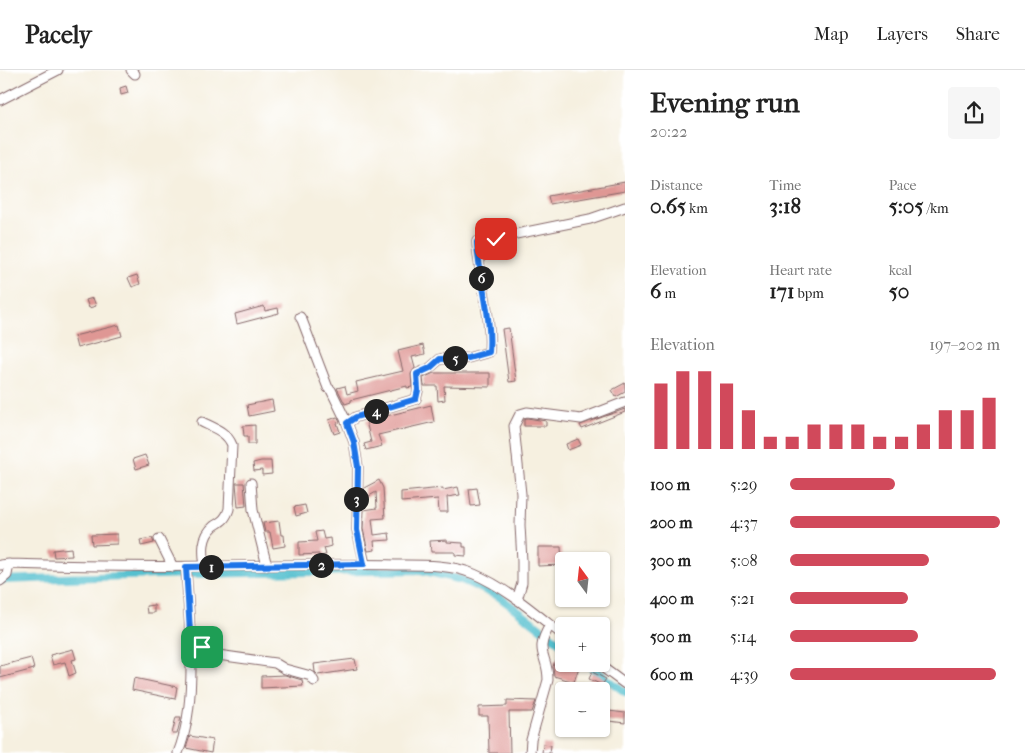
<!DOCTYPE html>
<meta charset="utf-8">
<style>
body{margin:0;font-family:"IM FELL French Canon",serif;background:#f6f6f6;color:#222;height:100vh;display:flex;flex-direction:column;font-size:19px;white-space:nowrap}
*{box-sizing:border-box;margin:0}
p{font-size:16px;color:#767676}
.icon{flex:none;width:28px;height:28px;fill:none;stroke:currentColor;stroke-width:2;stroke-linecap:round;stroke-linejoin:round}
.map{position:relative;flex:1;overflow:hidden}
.sheet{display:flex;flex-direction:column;background:#fff;width:400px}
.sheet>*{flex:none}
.needle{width:32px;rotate:345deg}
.tools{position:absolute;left:555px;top:482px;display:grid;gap:10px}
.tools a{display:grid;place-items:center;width:55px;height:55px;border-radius:5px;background:#fff;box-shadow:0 1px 4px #0004;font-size:25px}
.pin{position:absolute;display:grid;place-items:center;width:42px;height:42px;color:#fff;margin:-21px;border-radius:10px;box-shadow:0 2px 8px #0006}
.km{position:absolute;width:25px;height:25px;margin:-12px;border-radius:50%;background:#222;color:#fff;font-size:14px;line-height:25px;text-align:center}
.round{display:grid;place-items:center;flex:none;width:52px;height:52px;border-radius:5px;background:#f6f6f6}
.overview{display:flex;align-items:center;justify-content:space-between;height:85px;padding:0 25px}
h1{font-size:28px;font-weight:700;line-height:38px}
.metrics{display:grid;grid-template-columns:repeat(3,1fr);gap:8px;height:85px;padding:5px 25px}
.metrics div{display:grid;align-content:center}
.metrics b{font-size:21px;font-weight:700}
.metrics small{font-size:14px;font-weight:400}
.metrics p{font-size:14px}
.chart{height:140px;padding:10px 25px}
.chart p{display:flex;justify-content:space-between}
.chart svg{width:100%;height:90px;margin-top:5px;stroke:#d1495b;stroke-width:6}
ul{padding:0 25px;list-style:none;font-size:16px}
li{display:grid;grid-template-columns:80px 60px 1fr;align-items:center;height:38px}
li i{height:12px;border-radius:6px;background:#d1495b}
header{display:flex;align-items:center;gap:30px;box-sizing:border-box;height:70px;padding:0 25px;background:#fff;border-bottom:1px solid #e0e0e0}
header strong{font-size:24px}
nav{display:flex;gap:28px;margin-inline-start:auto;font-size:18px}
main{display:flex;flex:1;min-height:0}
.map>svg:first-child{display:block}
</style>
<header>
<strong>Pacely</strong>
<nav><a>Map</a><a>Layers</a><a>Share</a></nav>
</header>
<main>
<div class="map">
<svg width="625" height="683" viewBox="0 0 625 683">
<rect width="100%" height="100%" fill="#fff"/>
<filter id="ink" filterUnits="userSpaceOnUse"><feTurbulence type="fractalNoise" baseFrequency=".02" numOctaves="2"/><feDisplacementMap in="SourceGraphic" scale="10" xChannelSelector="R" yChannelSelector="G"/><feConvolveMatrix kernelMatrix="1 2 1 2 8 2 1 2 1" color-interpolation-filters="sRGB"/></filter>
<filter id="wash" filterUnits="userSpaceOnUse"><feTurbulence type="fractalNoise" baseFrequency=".0096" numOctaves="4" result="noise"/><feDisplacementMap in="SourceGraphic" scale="20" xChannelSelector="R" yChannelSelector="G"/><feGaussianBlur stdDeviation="1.12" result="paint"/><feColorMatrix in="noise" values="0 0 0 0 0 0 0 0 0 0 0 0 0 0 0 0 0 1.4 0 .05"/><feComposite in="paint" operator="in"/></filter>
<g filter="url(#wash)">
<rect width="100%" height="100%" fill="#f6f0e0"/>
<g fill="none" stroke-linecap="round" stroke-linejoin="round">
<path stroke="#54c0cf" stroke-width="8" d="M0 510 190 504 421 500 462 510 498 526 564 576
M587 594 625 622"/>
</g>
<g id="blocks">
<path fill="#df9794" d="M126 16 128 23 121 25 120 18Z
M625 112V121L550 134 548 126Z
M137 205 140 214 132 217 128 208Z
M93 228 96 236 89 238 86 230Z
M264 236 265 241 278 238 279 243 237 254 235 244Z
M119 255 122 266 77 278 74 266Z
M509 258 516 311 509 312 502 259Z
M423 275 425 284 412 287 415 298 411 304 412 317 407 318V316L351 330V332L345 334 337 318 345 316 347 324 358 321 356 312 403 301 398 281Z
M434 303H490V317L444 316 445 330 438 331 437 316H424L423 308Z
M625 313V322L616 327 612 320Z
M272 330 274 341 249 346 247 335Z
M431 335 434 352 378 365 382 376 366 380 364 374 371 372 366 351Z
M625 339V342L582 359 580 355Z
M337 347 340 352 337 353 340 362 334 364 329 350Z
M527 348 546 351V356H524V349Z
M255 355V374H248V366H244L243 356Z
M578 369 581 375 568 380 566 374Z
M145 385 149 395 136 399 133 389Z
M261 391H271L272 404 262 405V400L254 401 253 393Z
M379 410 383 418 385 448 372 449 374 465 389 463 390 470 374 471 375 480 368 481 363 459 364 440 377 438 376 422 364 429V418Z
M236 413H244L246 436 238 437Z
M458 417 460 425 447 427 448 442H439L438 429 401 432V422L443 418V420Z
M477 418 480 435 471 436 469 419Z
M305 435 307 443 296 446 294 437Z
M279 451 281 465H284L285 476 273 478 270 462H265L263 453Z
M322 461 324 469 330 468 331 476 324 478 326 485 319 486V484L299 485V472L317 471 315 462Z
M117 464V474L92 475 91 465Z
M152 468 154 473 141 476 140 470Z
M447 470V472L463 473V477H466V486L455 485V482H431L430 471Z
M538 477H561L562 495 538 496Z
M71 478 72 486 54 487 53 480Z
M154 535V543H147L146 536Z
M73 579 76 589 72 590 76 603 69 606 65 592 53 595 50 585Z
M31 588 34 599 0 608V596Z
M355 589 357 599 318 605 315 602 314 594Z
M555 590 579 597 574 612 554 606 553 597Z
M592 602 606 609 602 615 589 609Z
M285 605 302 610 303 616 261 618V606Z
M134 608 177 617 175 629 132 620Z
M507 630 536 631 532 642H509L510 683H489L488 646H479V637L507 636Z
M601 640 625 643V653L601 650Z
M176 647H181L177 664H172Z
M190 666 213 670 211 683 186 678Z
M543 674 551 675 550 683H542Z"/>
</g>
</g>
<g filter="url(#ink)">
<use href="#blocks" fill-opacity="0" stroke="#86686a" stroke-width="1"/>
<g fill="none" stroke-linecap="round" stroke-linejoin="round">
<defs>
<path id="minor" d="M131 0 135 4
M0 30 58 0
M300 247 302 250 328 318 331 320 347 353
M202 352C214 358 227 362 232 375L229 439C226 449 222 451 214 456 201 467 203 482 205 497
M251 413 253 440 267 496
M159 469 173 497
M365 494 357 460 358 397 354 372 347 353 356 347 416 329 418 321 417 304 430 298 440 289 468 288 489 282C492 245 479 209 477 172L590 149 625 137
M0 495 9 494C101 497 193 497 285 495 322 495 359 494 395 495 421 495 450 494 474 504 507 518 536 544 564 566
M0 511 7 505 9 494
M517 530 522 513V491L520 455 521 424 514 356 520 344 527 342 581 349 625 332
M190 562 202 577 208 582 218 585 275 593 285 599 311 606 314 611
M598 594 625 614
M178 683C199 630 189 554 186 497
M530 683 531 670 548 610C548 583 533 584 550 555"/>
</defs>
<use href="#minor" stroke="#86686a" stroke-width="11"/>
<use href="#minor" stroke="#fff" stroke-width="9"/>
</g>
</g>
<g fill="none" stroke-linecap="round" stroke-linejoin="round" filter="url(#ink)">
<defs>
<path id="route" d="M202 577 190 562 186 497 364 494 357 460 358 397 354 372 347 353 356 347 416 329 418 320 417 304 430 298 440 289 468 288 489 282C492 245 479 209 477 172L496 169"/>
</defs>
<use href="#route" stroke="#fff" stroke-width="10"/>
<use href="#route" stroke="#1a73e8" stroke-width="6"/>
</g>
</svg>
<div class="tools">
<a><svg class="needle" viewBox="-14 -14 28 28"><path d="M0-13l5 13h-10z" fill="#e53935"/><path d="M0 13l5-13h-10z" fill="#767676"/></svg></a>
<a>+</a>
<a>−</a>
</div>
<div class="pin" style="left:202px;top:577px;background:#1e9e55"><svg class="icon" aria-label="arrive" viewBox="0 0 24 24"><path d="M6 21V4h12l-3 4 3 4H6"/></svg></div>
<div class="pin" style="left:496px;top:169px;background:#d93025"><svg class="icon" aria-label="check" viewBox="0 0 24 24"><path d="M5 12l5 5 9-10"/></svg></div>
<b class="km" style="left:211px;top:497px">1</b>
<b class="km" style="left:321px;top:495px">2</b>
<b class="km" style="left:356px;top:429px">3</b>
<b class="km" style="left:376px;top:341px">4</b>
<b class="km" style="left:455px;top:288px">5</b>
<b class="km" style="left:481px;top:208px">6</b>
</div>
<section class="sheet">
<div class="overview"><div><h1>Evening run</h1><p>20:22</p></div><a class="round"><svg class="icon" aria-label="share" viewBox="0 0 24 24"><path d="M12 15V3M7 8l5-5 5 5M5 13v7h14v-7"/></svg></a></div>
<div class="metrics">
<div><p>Distance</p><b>0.65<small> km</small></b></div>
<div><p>Time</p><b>3:18</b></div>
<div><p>Pace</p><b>5:05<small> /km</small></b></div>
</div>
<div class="metrics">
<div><p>Elevation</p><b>6<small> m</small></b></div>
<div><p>Heart rate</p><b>171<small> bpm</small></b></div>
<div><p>kcal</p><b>50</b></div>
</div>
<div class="chart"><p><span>Elevation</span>197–202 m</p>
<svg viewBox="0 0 160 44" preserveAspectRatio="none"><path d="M5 44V12M15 44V6M25 44V6M35 44V12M45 44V25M55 44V38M65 44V38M75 44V32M85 44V32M95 44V32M105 44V38M115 44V38M125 44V32M135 44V25M145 44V25M155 44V19"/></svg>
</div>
<ul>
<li><b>100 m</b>5:29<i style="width:50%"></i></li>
<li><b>200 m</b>4:37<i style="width:100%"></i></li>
<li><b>300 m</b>5:08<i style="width:66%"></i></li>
<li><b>400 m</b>5:21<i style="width:56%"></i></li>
<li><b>500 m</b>5:14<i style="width:61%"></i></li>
<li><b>600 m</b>4:39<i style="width:98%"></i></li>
</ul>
</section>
</main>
